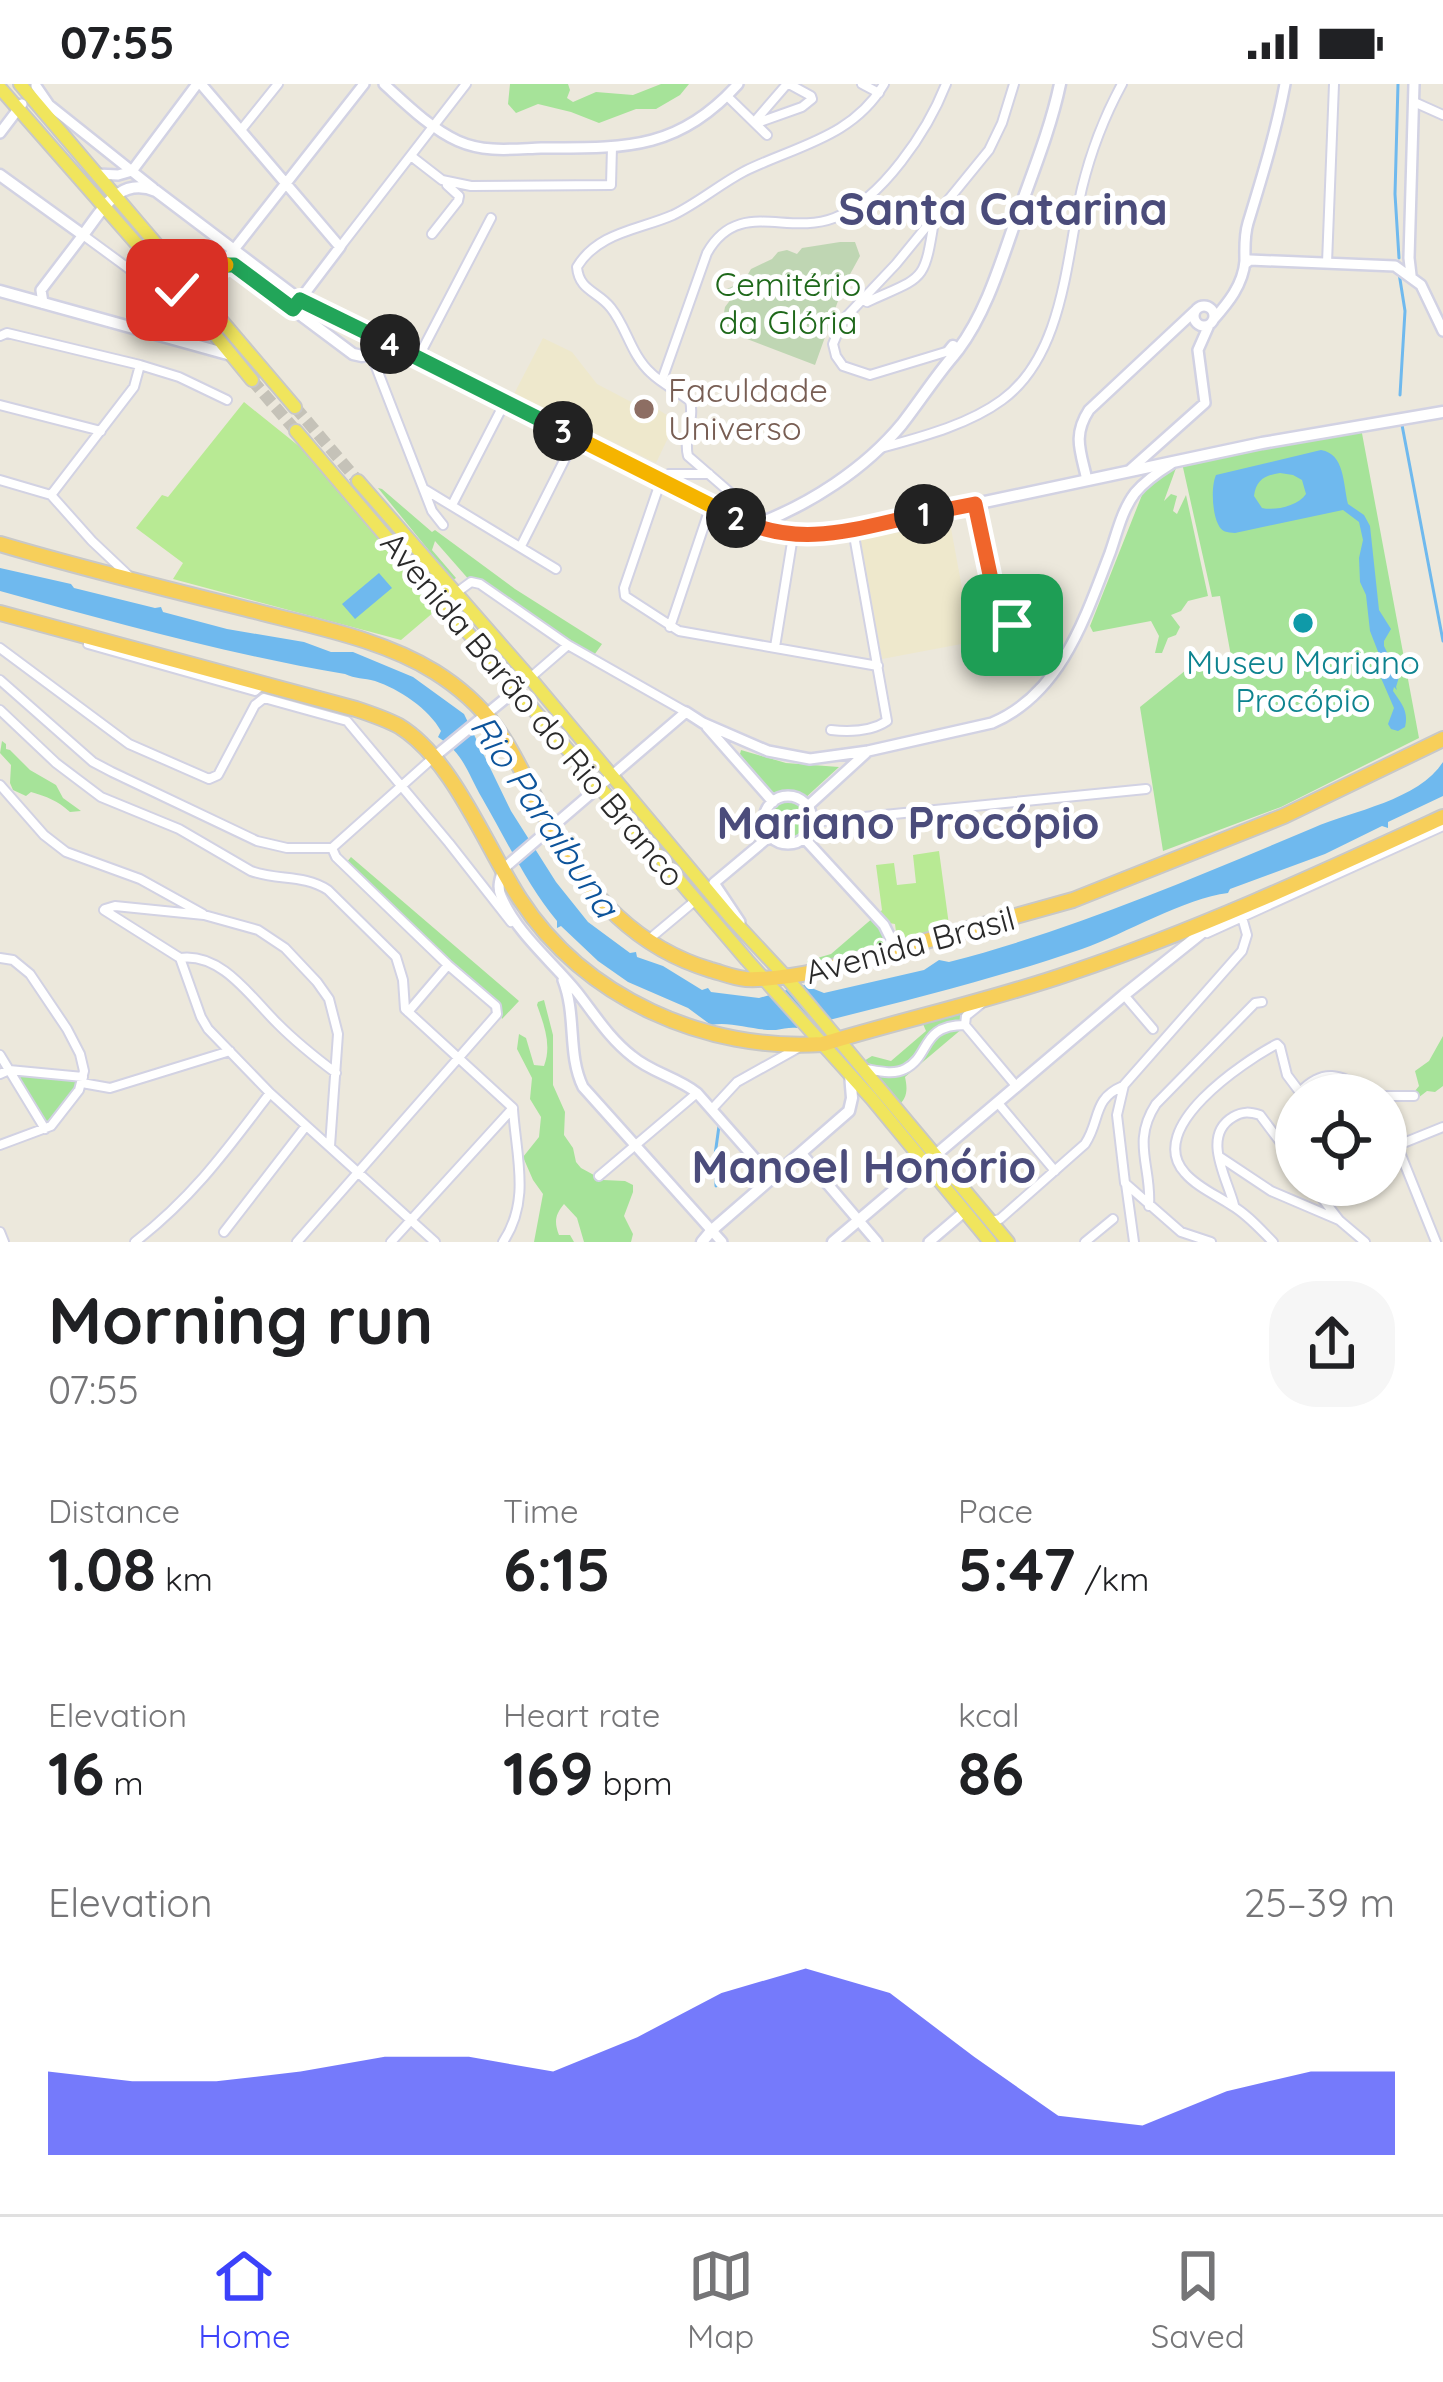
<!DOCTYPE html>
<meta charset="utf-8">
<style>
body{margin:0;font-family:Quicksand,sans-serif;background:#f6f6f6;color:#202124;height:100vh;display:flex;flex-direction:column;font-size:45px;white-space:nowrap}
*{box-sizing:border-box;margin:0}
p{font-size:39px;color:#757577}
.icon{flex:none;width:66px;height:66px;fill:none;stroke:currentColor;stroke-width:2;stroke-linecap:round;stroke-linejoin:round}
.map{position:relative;height:1158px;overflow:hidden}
.details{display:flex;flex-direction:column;background:#fff;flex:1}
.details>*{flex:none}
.controls{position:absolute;left:1275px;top:990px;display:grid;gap:24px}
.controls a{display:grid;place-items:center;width:132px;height:132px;border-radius:50%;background:#fff;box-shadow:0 3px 9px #0004;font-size:60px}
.pin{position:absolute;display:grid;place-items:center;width:102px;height:102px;color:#fff;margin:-51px;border-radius:24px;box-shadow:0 6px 18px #0006}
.km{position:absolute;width:60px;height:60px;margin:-30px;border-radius:50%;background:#222;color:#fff;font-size:33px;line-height:60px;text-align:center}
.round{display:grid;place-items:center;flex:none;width:126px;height:126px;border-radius:48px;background:#f6f6f6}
.overview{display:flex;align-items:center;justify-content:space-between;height:204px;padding:0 48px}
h1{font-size:66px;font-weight:700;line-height:90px}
.stats{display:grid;grid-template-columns:repeat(3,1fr);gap:18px;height:204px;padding:12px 48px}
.stats div{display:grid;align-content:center}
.stats b{font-size:60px;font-weight:700}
.stats small{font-size:33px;font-weight:400}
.stats p{font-size:33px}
.chart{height:336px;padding:24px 48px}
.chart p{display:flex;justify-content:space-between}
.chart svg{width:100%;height:216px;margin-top:12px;fill:#3c42fa;opacity:.7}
.status{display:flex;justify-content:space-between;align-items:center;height:84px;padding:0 60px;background:#fff;direction:ltr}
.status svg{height:33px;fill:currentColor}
.dock{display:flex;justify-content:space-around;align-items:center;height:168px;border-top:3px solid #e0e0e0;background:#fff;font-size:33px;color:#757577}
.dock a{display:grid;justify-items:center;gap:6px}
.dock .current{color:#3c42fa}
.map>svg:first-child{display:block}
</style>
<div class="status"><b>07:55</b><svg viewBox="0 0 49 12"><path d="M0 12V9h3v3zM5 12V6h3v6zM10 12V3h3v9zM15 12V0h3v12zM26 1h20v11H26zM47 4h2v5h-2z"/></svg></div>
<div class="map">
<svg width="1443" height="1158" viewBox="0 0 1443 1158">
<rect width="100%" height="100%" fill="#ece8dc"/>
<path fill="#eee8cc" d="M543 254 572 268 597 300 637 321 642 315 676 337 656 379 514 310Z
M950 439 972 558 882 575 860 455Z"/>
<path fill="#a6e399" d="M510 0H568L570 6 567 14 573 18 596 8 633 11 661 0H689L680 11 656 25H636L599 39 571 28 538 20 516 29 508 20Z
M1361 344 1419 654 1281 723 1163 767 1140 623 1191 582 1231 572 1220 512 1212 513 1182 379Z
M1176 384 1164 417 1171 410 1177 412 1173 427 1177 430 1186 411 1208 512 1188 517 1181 527 1171 531 1180 543 1176 551 1168 554 1162 569H1155L1159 552 1151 537 1093 548 1090 542 1142 411 1156 395Z
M378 404 382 405 432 448 435 446 515 505 602 560 592 574 471 498 435 457 432 466 456 494 453 496Z
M2 657 6 660V665L10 666 30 686 56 701 63 714 81 727 70 728C57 716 47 713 31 708L26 712 13 706 10 699 11 681 0 669Z
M741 666 786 679 839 683 803 716C835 758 770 780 762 742 760 730 765 723 773 718L775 713 740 670Z
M351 773 519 917 502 935 499 922 346 779Z
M874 833 889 851 887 865 808 883 807 877 831 870Z
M544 916 553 951V1001L565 1028 564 1051 573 1064 576 1078 581 1084 603 1096 625 1097 633 1101V1108L624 1132 633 1150 631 1158H584L577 1134 564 1120C555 1131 554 1138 559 1151H570L574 1158H534L543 1110 533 1096 523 1073 539 1053 541 1033 530 1015 532 994 517 965 519 950 526 954 534 981 544 982C552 961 544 941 537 921L538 918Z
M986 916 970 927 963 944 905 993C908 1007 907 1014 897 1023L859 980 872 972 891 977 926 947 921 935Z
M1443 952V1002L1435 1008 1427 1007 1418 1014 1415 1007 1419 1002 1415 987 1429 977Z
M20 990 77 994 79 1001 54 1036 45 1037 17 993Z"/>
<path fill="#bfd6b3" d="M840 158H855L860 172 843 203 815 281 721 245 725 223 731 215 727 205 744 197 751 185 772 175 778 168 787 166 797 170 802 164Z"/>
<path fill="#b8ea94" d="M244 318 310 371 441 522 401 556 173 495 183 479 136 444 162 411 168 413Z
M939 767 949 841 904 855 896 848 895 840 889 839 878 830 882 826 876 781 894 779 897 801 916 799 913 771Z"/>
<path fill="#6fb9ee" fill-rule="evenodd" d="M1321 366C1345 370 1343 400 1348 420L1364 431 1370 442 1379 526 1391 545 1384 557V562L1399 593 1396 603 1397 606 1394 603 1393 607C1401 619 1409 627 1405 643L1398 647 1391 645 1388 640 1394 624 1381 594 1382 578 1370 547 1366 511 1360 498 1359 474 1363 456 1359 438 1343 426 1235 449C1227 448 1222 449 1218 440 1212 428 1211 402 1216 391ZM1280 389 1293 391 1302 396 1306 410C1298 422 1275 427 1262 424L1254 412C1256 396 1265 391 1280 389Z
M0 484 71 500 74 504 155 524 161 523 163 528 227 545 304 558 331 568H353L413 593 464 630 511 727 556 798 588 838 630 869 636 868 637 873 663 882 702 906 708 904 711 908 759 914 804 901 824 909 924 886 939 876 949 878C1073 846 1194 794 1313 744 1352 727 1419 716 1443 678V712L1388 738V744L1382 742 1325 770 1230 805 1228 809C1185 814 1125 850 1082 865 989 897 893 920 797 944 790 943 783 945 776 946 754 947 732 937 711 941L688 924 628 898 598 877 561 842 557 844V837C527 801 506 755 482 714 467 688 464 670 438 653L441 647C429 625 399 605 375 597 364 594 355 595 345 590 227 570 113 538 0 507Z
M379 489 392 504 355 535 342 520Z"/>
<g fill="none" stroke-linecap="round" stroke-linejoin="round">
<path stroke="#6fb9ee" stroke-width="3" d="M1398 0 1395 110 1399 174
M1399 189 1405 227 1400 311
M1402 341 1443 557
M716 1102 715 1071 719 1042"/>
<path stroke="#c5c2b8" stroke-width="12" stroke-dasharray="12 6" stroke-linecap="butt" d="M252 296 296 347
M295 323 358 397"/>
<defs>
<path id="minor" d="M862 0 879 9
M727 12 767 51
M1414 18 1443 31
M755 37 787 0
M757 39 802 23 812 15 811 12 789 0
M241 46 278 0
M411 72 442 96 471 102 611 101 612 63
M432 150 458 117 459 112 447 101
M83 151 192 231
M340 163 466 0
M1327 179 1334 0
M867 218C924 192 924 200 934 137
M0 252 7 249 140 281 179 293 227 316
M949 267 870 291 843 282 836 272 833 260 843 236 896 180 989 66 1002 39 1014 0
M371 270 432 427 443 441
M418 274 491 134
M662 296 707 169C738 114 787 152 834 134 882 116 928 46 946 0
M0 321 101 347
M881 364C921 353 968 341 1002 316 1064 271 1066 174 1082 104 1091 67 1104 33 1122 0
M709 390H669L661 396 624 504 625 512 679 547 878 582
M0 396 51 411 92 457 129 492
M424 405 556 485
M51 411 134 303 140 281
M975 420 1002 547 1016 536 1021 519
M452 421 505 318
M764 438 688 372C683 353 695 335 690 317 678 307 662 300 651 289 631 271 627 244 611 224 598 207 579 207 577 183 598 148 639 146 673 131 698 119 720 100 745 87 796 62 853 53 884 0
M521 462 576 353
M456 509 471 498 480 500 568 561 686 628
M670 543 711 421
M88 560 255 607 262 601
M775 563 793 452
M0 564 129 660 209 695 218 691 255 621 264 614 347 637 449 759 511 838
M531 593 568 561
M0 596 93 678 112 688 257 757 287 764H332
M0 626 56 679 101 713 179 745 251 787C278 797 303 790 328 806L396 873 403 896 405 925 513 1024
M831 646C850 648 872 647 887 637L853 446
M0 701 44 751 66 768 140 795 203 830
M813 738 1146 705
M332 764 434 673
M105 825 115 822 204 831 258 846 285 864 317 898 329 915 338 950 330 1062
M104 826 180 874 201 933 208 945 270 1009 435 1158
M1207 849 1443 742
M647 857 696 816
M0 874 13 876 30 890 67 945 80 970 84 987 79 1006 51 1042 0 1061
M180 874C222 868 252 915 278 940 296 958 316 974 336 989
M1124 911 1153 945
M408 928 448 881
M965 941 1017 1003
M965 941 966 932 981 920
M0 971 45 1045
M866 985C878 987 894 991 905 985 931 972 920 941 965 941
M0 990 9 986 83 993
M82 999 110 1004 230 967
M1300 1008C1329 978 1347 997 1378 1011
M1386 1012H1414
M998 1019 1055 1087
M712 1025 737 998 798 964
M1397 1061 1436 1158
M1386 1066 1443 1043
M1220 1073 1271 1107 1339 1136 1312 1101
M599 1092 697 1009
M1126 1100 1134 1158
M1234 1121C1227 1094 1201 1052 1233 1033 1243 1027 1250 1028 1260 1031L1296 1079
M1149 1122C1152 1083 1131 1058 1156 1020L1255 919 1262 918
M1339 1136 1365 1158
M992 1137 1000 1135 1085 1060C1101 1036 1092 1015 1123 1002
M0 1148 4 1158
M224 1148 306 1042
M135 1158C193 1113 226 1067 270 1009
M297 1158 497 930 496 922 448 881 336 773 332 764
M391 1158 513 1024
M503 1158C531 1116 516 1072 513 1025
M1085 1158 1113 1135
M1211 1158 1181 1148 1125 1099 1117 1031 1124 1001 1242 867 1247 851 1240 826
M1273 1158C1260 1145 1247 1130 1231 1121 1216 1111 1197 1103 1185 1089 1144 1044 1243 978 1277 960L1280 963 1287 991 1302 1011"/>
<path id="tertiary" d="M201 0 340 163 299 217
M384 0C406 20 430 44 458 57 485 69 513 65 541 64 624 64 678 67 738 0
M36 2 49 21 153 104
M0 49 22 20
M97 90 118 91 132 87 197 0
M1245 180 1250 176 1395 182 1421 201 1443 247
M221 182 364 0
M1411 191 1409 174 1414 0
M43 219 41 206 83 151
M1194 232a10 10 0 1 1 20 0a10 10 0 1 1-20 0Z
M1213 236C1228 219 1243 201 1245 177 1245 164 1244 152 1248 139 1262 93 1276 48 1285 0
M1131 385 1205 319 1198 266 1209 241
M1087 396C1081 368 1072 352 1089 326L1197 225
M707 643 773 718
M434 673 517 605
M764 736a24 24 0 1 1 48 0a24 24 0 1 1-48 0Z
M808 722 866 669
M804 754 884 841 891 855 889 868
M740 838 714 799 770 752
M563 896C577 932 567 970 583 1003L722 1158
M801 1069 877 1158
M772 1094 697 1009C677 993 652 989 632 972 609 954 595 931 577 908 552 877 517 850 501 812 497 803 500 795 503 785L686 628 703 639 768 667 810 675 868 667 992 639C1061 610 1085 534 1110 469 1117 449 1122 426 1135 409 1145 397 1158 388 1171 380
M929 1158 964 1128"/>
<path id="secondary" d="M0 91 83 151C103 125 119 92 156 107L300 216 747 439C783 454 815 452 853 446L1262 359 1443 328
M217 186 229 180 234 181 353 270 362 272 396 265
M0 207 231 271
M175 254 187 244 199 210 217 186
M953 262 958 266 954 271 949 267Z
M958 266C988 226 1002 174 1019 127 1034 85 1051 43 1060 0
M755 441C809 421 865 385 902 340 920 317 935 293 954 271
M702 1158 712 1146 849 1027 852 1014 850 990
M833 1158 1124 911 1214 839"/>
<path id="primary" d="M20 0 295 323
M0 4 193 224 252 296
M296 347 747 876 872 1015 990 1158
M358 397 530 594 731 834 786 893 1008 1158"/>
<path id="trunk" d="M0 460C84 485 170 506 255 527 315 543 382 555 435 588 505 632 515 679 552 746 589 812 637 864 711 886 722 889 734 894 746 895 770 896 794 892 818 887L1073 816 1284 732 1443 655
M0 529 356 625C371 630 386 635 399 642 453 675 486 763 520 815 584 914 706 968 823 960 905 935 989 917 1070 889 1198 846 1321 789 1443 733"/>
</defs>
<use href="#minor" stroke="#d2d2e3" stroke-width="12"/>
<use href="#tertiary" stroke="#d2d2e3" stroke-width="14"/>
<use href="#secondary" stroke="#d2d2e3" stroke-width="15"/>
<use href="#primary" stroke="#c8c8c8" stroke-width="16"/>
<use href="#trunk" stroke="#c8c8c8" stroke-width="18"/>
<use href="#minor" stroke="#fff" stroke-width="8"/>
<use href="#tertiary" stroke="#fff" stroke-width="9"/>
<use href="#secondary" stroke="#fff" stroke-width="10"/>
<use href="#primary" stroke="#f0e55d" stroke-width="12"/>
<use href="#trunk" stroke="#f7cf5a" stroke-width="14"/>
</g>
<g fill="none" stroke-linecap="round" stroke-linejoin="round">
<defs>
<path id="split-1" d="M924 430 975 420 1002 547 1012 541"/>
<path id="split-2" d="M736 434C801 466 857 444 924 430"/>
<path id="split-3" d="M563 347 736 434"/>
<path id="split-4" d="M390 260 563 347"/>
<path id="split-5" d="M226 181H234L293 225 300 216 390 260"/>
<path id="split-6" d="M177 206 193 224C199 208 211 189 226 181"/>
</defs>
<use href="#split-1" stroke="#fff" stroke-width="24"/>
<use href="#split-2" stroke="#fff" stroke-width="24"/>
<use href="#split-3" stroke="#fff" stroke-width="24"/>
<use href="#split-4" stroke="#fff" stroke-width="24"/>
<use href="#split-5" stroke="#fff" stroke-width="24"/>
<use href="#split-6" stroke="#fff" stroke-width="24"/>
<use href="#split-1" stroke="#f0652b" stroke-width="15"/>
<use href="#split-2" stroke="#f0652b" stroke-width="15"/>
<use href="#split-3" stroke="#f5b400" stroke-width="15"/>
<use href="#split-4" stroke="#22a559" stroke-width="15"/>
<use href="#split-5" stroke="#22a559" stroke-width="15"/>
<use href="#split-6" stroke="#f5b400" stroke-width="15"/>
</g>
<circle fill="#8d6e63" stroke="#fff" stroke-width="4.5" cx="644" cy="325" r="12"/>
<circle fill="#0f9aa8" stroke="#fff" stroke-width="4.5" cx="1303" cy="539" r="12"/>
<g text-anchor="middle" stroke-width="10" stroke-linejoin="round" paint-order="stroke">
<g font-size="33" fill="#1e681a" stroke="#fff">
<text x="788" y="212">Cemitério<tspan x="788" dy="38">da Glória</tspan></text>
</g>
<g font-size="33" fill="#785e54" stroke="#fff" text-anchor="start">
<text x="668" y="318">Faculdade<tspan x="668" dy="38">Universo</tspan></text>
</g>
<g font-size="33" fill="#0d838f" stroke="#fff">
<text x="1303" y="590">Museu Mariano<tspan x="1303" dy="38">Procópio</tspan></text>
</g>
<g font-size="33" fill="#2a2a2a" stroke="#fff">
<text transform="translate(533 625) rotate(50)" y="12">Avenida Barão do Rio Branco</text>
<text transform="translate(910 861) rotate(-15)" y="12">Avenida Brasil</text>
</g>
<g font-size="36" font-style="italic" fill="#0d549b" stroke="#fff">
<text transform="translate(545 732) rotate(56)" y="13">Rio Paraibuna</text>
</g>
<g font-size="45" font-weight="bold" fill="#4b4c7b" stroke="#fff">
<text x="1003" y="141">Santa Catarina</text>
<text x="908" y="755">Mariano Procópio</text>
<text x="864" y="1099">Manoel Honório</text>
</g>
</g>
</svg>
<div class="controls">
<a><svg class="icon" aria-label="locate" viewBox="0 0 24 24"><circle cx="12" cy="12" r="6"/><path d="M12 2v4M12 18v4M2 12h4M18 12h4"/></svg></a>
</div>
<div class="pin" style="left:1012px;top:541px;background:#1e9e55"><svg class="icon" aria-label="arrive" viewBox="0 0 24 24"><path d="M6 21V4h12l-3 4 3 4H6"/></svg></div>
<div class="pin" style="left:177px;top:206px;background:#d93025"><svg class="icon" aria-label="check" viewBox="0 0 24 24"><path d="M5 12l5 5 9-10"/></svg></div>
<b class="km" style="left:924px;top:430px">1</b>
<b class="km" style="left:736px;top:434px">2</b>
<b class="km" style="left:563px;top:347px">3</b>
<b class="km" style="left:390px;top:260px">4</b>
</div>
<section class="details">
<div class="overview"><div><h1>Morning run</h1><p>07:55</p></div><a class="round"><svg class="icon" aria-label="share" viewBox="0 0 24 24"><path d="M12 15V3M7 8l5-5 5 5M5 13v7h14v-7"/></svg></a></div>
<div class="stats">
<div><p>Distance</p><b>1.08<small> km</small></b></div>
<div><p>Time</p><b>6:15</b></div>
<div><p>Pace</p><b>5:47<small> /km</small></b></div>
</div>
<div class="stats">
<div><p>Elevation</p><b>16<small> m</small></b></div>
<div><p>Heart rate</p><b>169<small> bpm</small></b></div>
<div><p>kcal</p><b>86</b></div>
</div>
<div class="chart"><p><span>Elevation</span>25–39 m</p>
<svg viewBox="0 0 160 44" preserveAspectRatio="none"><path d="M0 44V27L10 29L20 29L30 27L40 24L50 24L60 27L70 20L80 11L90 6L100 11L110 24L120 36L130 38L140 31L150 27L160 27V44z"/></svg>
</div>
</section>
<nav class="dock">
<a class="current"><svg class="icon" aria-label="home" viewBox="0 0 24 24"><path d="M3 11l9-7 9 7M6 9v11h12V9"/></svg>Home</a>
<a><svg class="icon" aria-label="map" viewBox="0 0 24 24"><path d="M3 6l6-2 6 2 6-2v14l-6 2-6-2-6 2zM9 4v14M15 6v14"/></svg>Map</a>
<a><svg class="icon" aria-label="saved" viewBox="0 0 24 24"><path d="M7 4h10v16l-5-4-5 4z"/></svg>Saved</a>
</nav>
